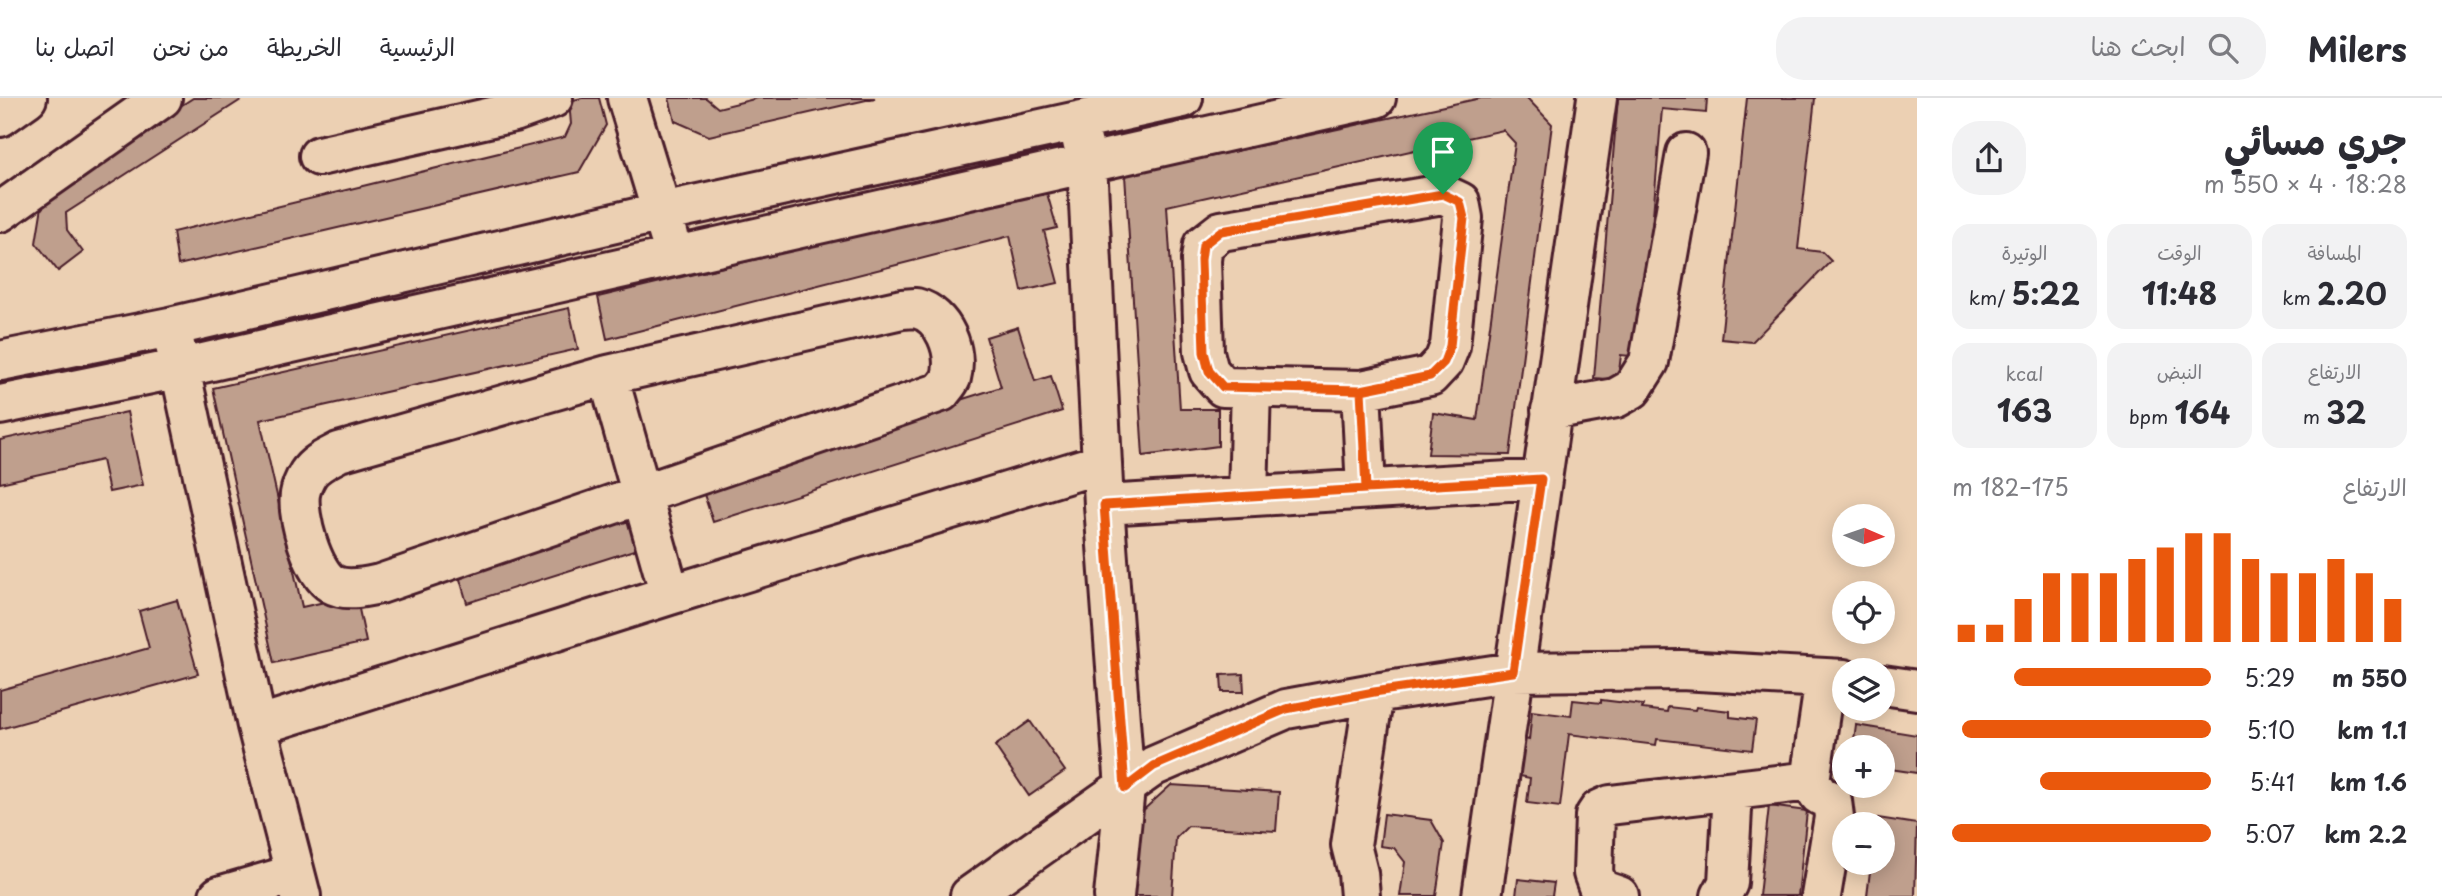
<!DOCTYPE html>
<html lang="ar">
<meta charset="utf-8">
<style>
body{margin:0;font-family:"Playpen Sans","Playpen Sans Arabic",sans-serif;background:#f2f2f3;color:#2b2b33;direction:rtl;height:100vh;display:flex;flex-direction:column;font-size:26px;white-space:nowrap}
*{box-sizing:border-box;margin:0}
p{font-size:23px;color:#7c7c81}
.icon{flex:none;width:38px;height:38px;fill:none;stroke:currentColor;stroke-width:2;stroke-linecap:round;stroke-linejoin:round}
.map{position:relative;flex:1;overflow:hidden;direction:ltr}
.drawer{display:flex;flex-direction:column;background:#fff;width:525px}
.drawer>*{flex:none}
.needle{width:46px;rotate:92deg}
.buttons{position:absolute;left:1832px;top:406px;display:grid;gap:14px}
.buttons a{display:grid;place-items:center;width:63px;height:63px;border-radius:50%;background:#fff;box-shadow:0 4px 18px #0003;font-size:35px}
.pin{position:absolute;display:grid;place-items:center;width:60px;height:60px;color:#fff;margin:-72px -30px;border-radius:50% 50% 50% 0;rotate:-45deg;box-shadow:0 0 7px #0007}
.pin .icon{rotate:45deg}
.round{display:grid;place-items:center;flex:none;width:74px;height:74px;border-radius:28px;background:#f2f2f3}
.head{display:flex;align-items:center;justify-content:space-between;height:119px;padding:0 35px}
h1{font-size:38px;font-weight:700;line-height:52px}
.metrics{display:grid;grid-template-columns:repeat(3,1fr);gap:10px;height:119px;padding:7px 35px}
.metrics div{display:grid;align-content:center;border-radius:18px;background:#f2f2f3;text-align:center}
.metrics b{font-size:30px;font-weight:700}
.metrics small{font-size:19px;font-weight:400}
.metrics p{font-size:19px}
.chart{height:196px;padding:14px 35px}
.chart p{display:flex;justify-content:space-between}
.chart svg{width:100%;height:126px;margin-top:7px;stroke:#ea580c;stroke-width:6}
ul{padding:0 35px;list-style:none;font-size:23px}
li{display:grid;grid-template-columns:112px 84px 1fr;align-items:center;height:52px}
li i{height:18px;border-radius:9px;background:#ea580c}
header{display:flex;align-items:center;gap:42px;box-sizing:border-box;height:98px;padding:0 35px;background:#fff;border-bottom:2px solid #e1e1e2}
header strong{font-size:33px}
nav{display:flex;gap:38px;margin-inline-start:auto;font-size:24px}
.search{width:490px;height:63px;background:#f2f2f3;display:flex;align-items:center;gap:18px;box-sizing:border-box;padding:0 24px;border-radius:28px;color:#7c7c81;font-size:26px}
main{display:flex;flex:1;min-height:0}
.map>svg:first-child{display:block}
</style>
<header>
<strong>Milers</strong>
<div class="search"><svg class="icon" aria-label="search" viewBox="0 0 24 24"><circle cx="10" cy="10" r="6"/><path d="M15 15l6 6"/></svg>ابحث هنا</div>
<nav><a>الرئيسية</a><a>الخريطة</a><a>من نحن</a><a>اتصل بنا</a></nav>
</header>
<main>
<section class="drawer">
<div class="head"><div><h1>جري مسائي</h1><p>18:28 · 4 × 550 m</p></div><a class="round"><svg class="icon" aria-label="share" viewBox="0 0 24 24"><path d="M12 15V3M7 8l5-5 5 5M5 13v7h14v-7"/></svg></a></div>
<div class="metrics">
<div><p>المسافة</p><b>2.20<small> km</small></b></div>
<div><p>الوقت</p><b>11:48</b></div>
<div><p>الوتيرة</p><b>5:22<small> /km</small></b></div>
</div>
<div class="metrics">
<div><p>الارتفاع</p><b>32<small> m</small></b></div>
<div><p>النبض</p><b>164<small> bpm</small></b></div>
<div><p>kcal</p><b>163</b></div>
</div>
<div class="chart"><p><span>الارتفاع</span>175–182 m</p>
<svg viewBox="0 0 160 44" preserveAspectRatio="none"><path d="M5 44V38M15 44V38M25 44V29M35 44V20M45 44V20M55 44V20M65 44V15M75 44V11M85 44V6M95 44V6M105 44V15M115 44V20M125 44V20M135 44V15M145 44V20M155 44V29"/></svg>
</div>
<ul>
<li><b>550 m</b>5:29<i style="width:76%"></i></li>
<li><b>1.1 km</b>5:10<i style="width:96%"></i></li>
<li><b>1.6 km</b>5:41<i style="width:66%"></i></li>
<li><b>2.2 km</b>5:07<i style="width:100%"></i></li>
</ul>
</section>
<div class="map">
<svg width="1917" height="798" viewBox="0 0 1917 798">
<rect width="100%" height="100%" fill="#ecd0b3"/>
<filter id="ink" filterUnits="userSpaceOnUse"><feTurbulence type="fractalNoise" baseFrequency=".0143" numOctaves="2"/><feDisplacementMap in="SourceGraphic" scale="14" xChannelSelector="R" yChannelSelector="G"/><feConvolveMatrix kernelMatrix="1 2 1 2 8 2 1 2 1" color-interpolation-filters="sRGB"/></filter>
<g filter="url(#ink)">
<path fill="#bf9f8d" stroke="#4a1f2b" stroke-width="2" d="M193 0H244L66 115 67 132 83 154 58 173 36 145 44 96Z
M582 0H599L606 27 579 74 178 167 173 134 565 39 571 26 569 3Z
M669 0H706L718 10 758 0H875L709 38 675 23Z
M1481 0H1527L1552 26 1510 357 1428 356 1433 315 1477 322 1515 45 1503 32 1167 108 1180 311H1218V348L1143 358 1125 77Z
M1618 0H1707L1706 15 1662 11 1641 259 1621 257 1618 282 1594 280Z
M1747 0H1815L1798 151 1822 154 1831 163 1752 244 1721 241Z
M1046 92 1057 130 1044 133 1058 185 1022 193 1010 138 607 241 598 199Z
M569 210 578 251 260 322 302 509 356 497 366 544 274 565 213 290Z
M1018 229 1035 283 1051 278 1062 313 713 424 700 384 1001 289 986 239Z
M127 314 143 387 109 394 102 362 0 385V342Z
M626 417 637 451 467 505 457 471Z
M177 502 198 576 0 631V592L149 550 139 513Z
M1243 576 1244 594H1222L1221 577Z
M1573 602 1601 605V602L1643 607 1642 611 1667 614 1668 609 1695 612 1696 609 1730 613V619L1756 622 1752 652 1657 641 1656 647 1569 636 1560 709 1527 705 1530 680 1520 678 1525 641 1529 642 1532 613 1571 618Z
M1030 623 1065 673 1029 698 995 648Z
M1856 627 1917 637V675L1883 670V649H1853Z
M1171 687 1279 694 1276 733 1188 728 1176 740 1172 798H1132L1139 716Z
M1769 708 1807 713 1798 798H1759Z
M1384 716 1431 722 1444 745 1436 798H1400L1405 764 1394 750 1380 748Z
M1878 720 1917 726 1915 798H1867L1871 765H1883V726H1877Z
M1518 781 1554 785 1552 798H1516Z"/>
<g fill="none" stroke-linecap="round" stroke-linejoin="round">
<defs>
<path id="minor" d="M627 0 669 138
M0 19 27 0
M1081 39 1087 65 1104 407 1125 690 1114 798
M319 58 514 14 553 0
M1443 96 1460 104 1463 120 1450 248 1444 263 1430 278 1361 292 1223 289 1209 273 1204 254 1201 162 1203 147 1221 133Z
M0 114 162 0
M916 210C944 217 958 253 951 280 949 285 944 290 941 294L380 486C366 489 346 494 332 486 312 474 297 418 300 396 301 390 305 381 308 376 315 365 328 360 339 354L608 277 902 211Z
M175 247 257 628 301 798
M0 263 170 229 662 114 1183 0
M608 277 670 497
M1361 292 1366 391
M0 307 181 270 1376 0
M1551 312 1616 300 1632 291 1649 264 1686 55
M1248 398 1251 289
M1104 407 1541 381
M1883 587 1917 592
M257 628 670 497 1102 365
M219 798 295 776
M970 798 1154 668 1286 611 1374 595 1513 574 1681 572 1844 581
M1360 798 1358 775 1351 747 1374 595
M1482 798 1597 0
M1619 798 1599 791 1593 775 1595 718 1599 712 1610 707 1810 683
M1721 798 1728 785 1733 693
M1821 798 1834 719 1832 703 1819 697 1810 683 1825 581"/>
</defs>
<use href="#minor" stroke="#4a1f2b" stroke-width="44"/>
<use href="#minor" stroke="#ecd0b3" stroke-width="38"/>
</g>
</g>
<g fill="none" stroke-linecap="round" stroke-linejoin="round" filter="url(#ink)">
<defs>
<path id="route" d="M1443 96 1460 104 1464 120 1450 248 1444 264 1430 278 1361 292 1366 391 1104 407 1125 690 1154 668 1286 611 1374 594 1513 574 1541 381 1366 391 1361 292 1223 289 1209 273 1204 254 1201 162 1203 147 1221 133 1443 96"/>
</defs>
<use href="#route" stroke="#fff" stroke-width="14"/>
<use href="#route" stroke="#ea580c" stroke-width="9"/>
</g>
</svg>
<div class="buttons">
<a><svg class="needle" viewBox="-14 -14 28 28"><path d="M0-13l5 13h-10z" fill="#e53935"/><path d="M0 13l5-13h-10z" fill="#7c7c81"/></svg></a>
<a><svg class="icon" aria-label="locate" viewBox="0 0 24 24"><circle cx="12" cy="12" r="6"/><path d="M12 2v4M12 18v4M2 12h4M18 12h4"/></svg></a>
<a><svg class="icon" aria-label="layers" viewBox="0 0 24 24"><path d="M12 4l9 5-9 5-9-5zM3 14l9 5 9-5"/></svg></a>
<a>+</a>
<a>−</a>
</div>
<div class="pin" style="left:1443px;top:96px;background:#1e9e55"><svg class="icon" aria-label="arrive" viewBox="0 0 24 24"><path d="M6 21V4h12l-3 4 3 4H6"/></svg></div>
</div>
</main>
